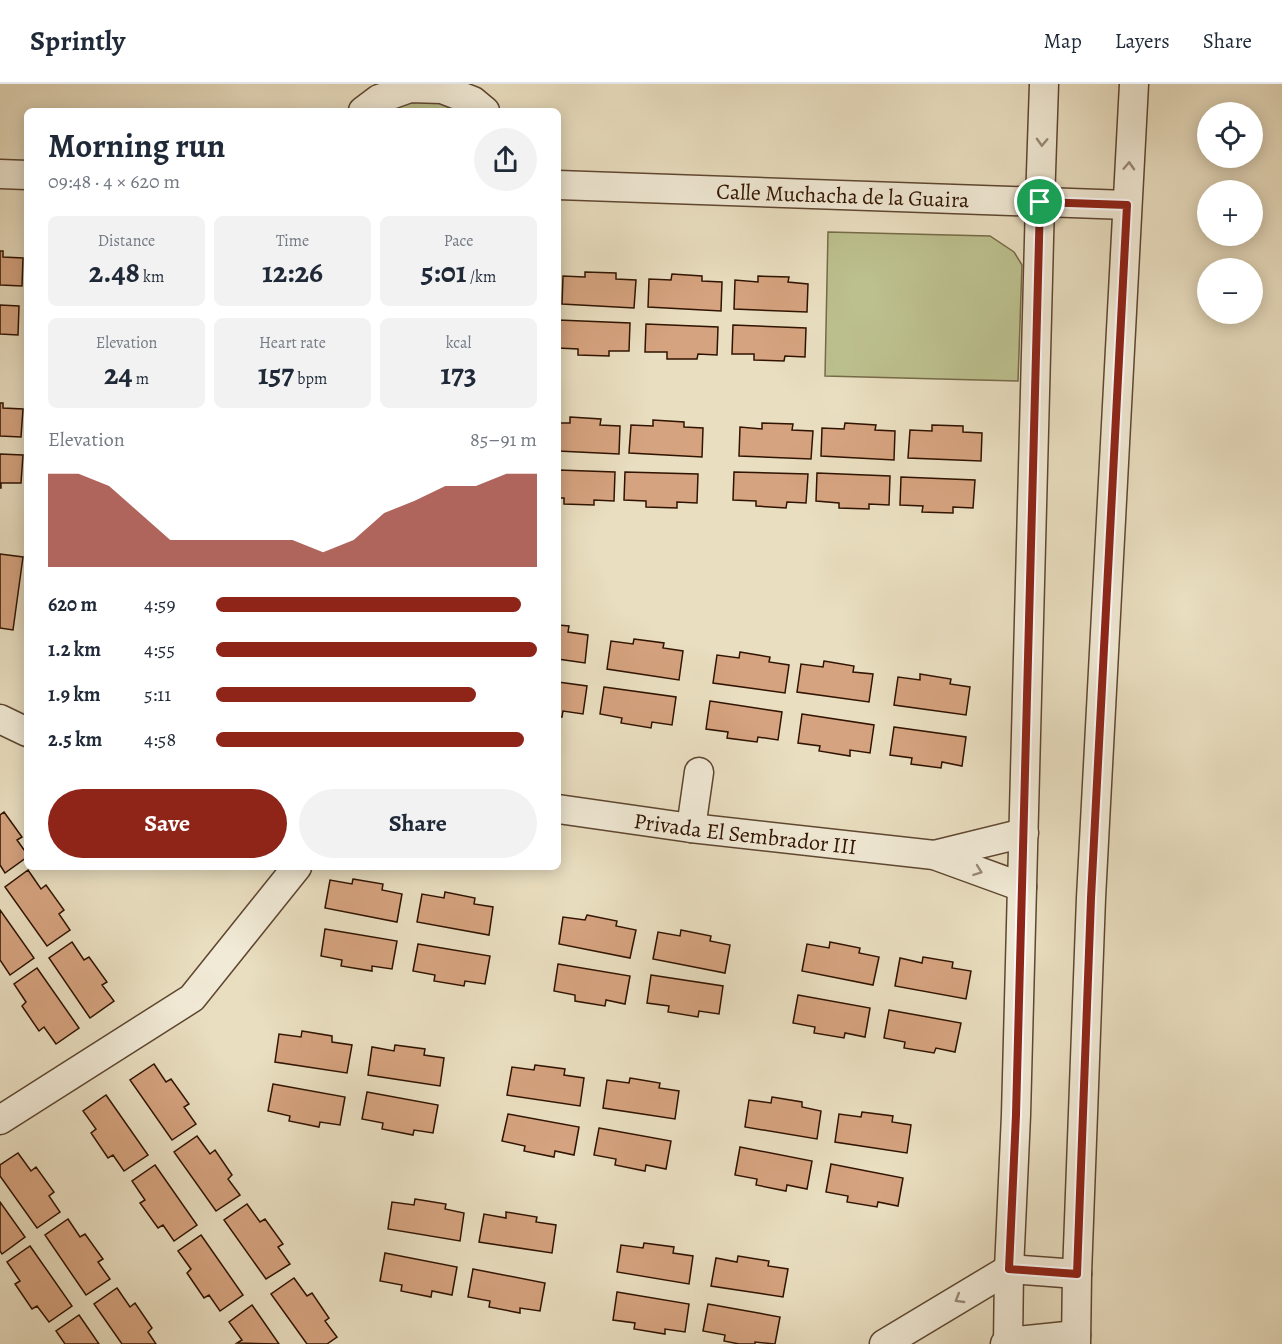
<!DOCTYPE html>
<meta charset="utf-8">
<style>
body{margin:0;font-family:Alegreya,serif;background:#f2f2f3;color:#1f2937;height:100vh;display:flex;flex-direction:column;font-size:22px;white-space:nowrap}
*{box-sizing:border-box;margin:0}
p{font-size:20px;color:#747a83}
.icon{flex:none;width:33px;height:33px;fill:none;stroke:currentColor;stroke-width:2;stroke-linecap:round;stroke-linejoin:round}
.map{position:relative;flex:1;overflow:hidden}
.side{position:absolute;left:24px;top:24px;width:537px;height:762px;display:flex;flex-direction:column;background:#fff;border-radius:9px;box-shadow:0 3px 15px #0003}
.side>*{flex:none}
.buttons{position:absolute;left:1197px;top:18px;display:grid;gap:12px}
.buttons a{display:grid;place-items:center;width:66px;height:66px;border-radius:50%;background:#fff;box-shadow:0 3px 15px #0003;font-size:30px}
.pin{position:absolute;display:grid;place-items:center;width:51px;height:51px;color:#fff;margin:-26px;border:3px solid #fff;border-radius:50%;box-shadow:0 2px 6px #0007}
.round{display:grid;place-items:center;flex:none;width:63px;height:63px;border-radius:32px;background:#f2f2f3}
.headline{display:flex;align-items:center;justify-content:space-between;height:102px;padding:0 24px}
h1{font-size:33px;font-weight:600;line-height:45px}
.metrics{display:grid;grid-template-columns:repeat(3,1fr);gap:9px;height:102px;padding:6px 24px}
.metrics div{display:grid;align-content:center;border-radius:9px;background:#f2f2f3;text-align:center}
.metrics b{font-size:30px;font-weight:600}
.metrics small{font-size:16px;font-weight:400}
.metrics p{font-size:16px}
.chart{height:168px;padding:12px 24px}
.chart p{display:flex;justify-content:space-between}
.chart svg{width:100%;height:108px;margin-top:6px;fill:#8f2418;opacity:.7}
.primary-button{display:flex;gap:12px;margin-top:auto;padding:12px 24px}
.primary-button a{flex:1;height:69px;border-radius:36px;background:#8f2418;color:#fff;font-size:24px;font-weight:600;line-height:69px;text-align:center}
.primary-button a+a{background:#f2f2f3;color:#1f2937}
ul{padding:0 24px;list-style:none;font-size:20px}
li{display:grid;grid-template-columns:96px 72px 1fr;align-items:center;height:45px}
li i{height:15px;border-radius:8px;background:#8f2418}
header{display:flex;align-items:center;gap:36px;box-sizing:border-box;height:84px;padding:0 30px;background:#fff;border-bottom:2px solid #e0e1e3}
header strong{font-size:28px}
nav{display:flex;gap:33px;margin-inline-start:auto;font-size:21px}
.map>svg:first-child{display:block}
</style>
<header>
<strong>Sprintly</strong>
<nav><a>Map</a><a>Layers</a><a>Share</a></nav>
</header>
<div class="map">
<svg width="1282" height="1260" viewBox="0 0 1282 1260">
<rect width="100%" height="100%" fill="#e9dec0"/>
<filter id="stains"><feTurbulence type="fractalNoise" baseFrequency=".00333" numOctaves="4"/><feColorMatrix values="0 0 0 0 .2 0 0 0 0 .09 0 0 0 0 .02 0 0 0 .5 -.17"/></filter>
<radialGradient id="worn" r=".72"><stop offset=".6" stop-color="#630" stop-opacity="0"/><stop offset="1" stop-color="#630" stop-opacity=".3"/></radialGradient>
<path fill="#bcc08e" stroke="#766a47" stroke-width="1.5" d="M433 17 463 27H390L407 19Z
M828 148 990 152 1014 168 1022 181 1018 297 825 292Z"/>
<path fill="#d5a37f" stroke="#301300" stroke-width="1.5" d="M0 167H3V173L23 174 22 202 0 201Z
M585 188 616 189V195L636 196 634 224 562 220 563 192 585 193Z
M672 190 702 192V197L722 198 721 227 648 223 649 195 671 196Z
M758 192 789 193 788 198 808 200 807 228 734 225 735 196 758 198Z
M0 221 19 222 18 251 0 250Z
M558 236 630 239 629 267H609V272L578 271V265L558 264Z
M646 240 718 243 717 271 698 270 697 275H667V268H645Z
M733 241 806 244 805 273 785 272 784 277 754 276V270H732Z
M0 319H3V324L23 325 21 353 0 352Z
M570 333 601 335 600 341 620 342 619 370 558 367V339H570Z
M653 336 684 338V343L703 344 702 373 629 369 631 341 653 342Z
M762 339 793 340 792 346 813 347 811 375 739 372 740 343 762 345Z
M845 339 876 341 875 346 895 347 894 376 821 372 822 344 844 345Z
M932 341 963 342V348L982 349 981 377 908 374 910 346 932 347Z
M0 370 23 371 21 399H1V404H0Z
M558 386 615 388 614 417 594 416V421L564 420V414H558Z
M625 388 698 390 697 419 677 418V424L646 423V417L624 416Z
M734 388 808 390 806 419 787 418 786 424 756 422V417L733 416Z
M817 389 890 392 889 421 869 420V425L839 424V419L816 417Z
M901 393 975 396 973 424 953 423V429L922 428 923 422 900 421Z
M0 470 23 473 13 546 0 544Z
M558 541 569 542 568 548 588 551 585 579 558 575Z
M634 555 664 559 663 564 683 567 679 596 607 585 611 557 633 560Z
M740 568 770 573 769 578 789 581 785 609 713 599 717 571 739 574Z
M824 577 854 582 853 588 873 590 869 618 797 608 801 580 823 583Z
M920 590 951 595 950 600 970 603 966 631 894 621 898 593 920 596Z
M558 598 587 602 583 630 563 627 562 633 558 632Z
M604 603 676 613 672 641 652 638 651 644 621 639 622 634 600 630Z
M710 617 782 628 778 656 758 653 757 658 727 654 728 648 706 645Z
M802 630 874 641 870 669 850 666V672L819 667 820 662 798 659Z
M894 643 966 653 962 682 942 678 941 684 911 680 912 674 890 671Z
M4 728 22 753 17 756 27 770V773L5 789 0 781V731Z
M28 786 41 805 46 801 64 826 59 830 70 846 47 862 5 803Z
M353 795 383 800 382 806 402 810 397 838 325 824 330 796 352 800Z
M445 808 475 814 474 820 493 823 489 851 417 838 422 810 444 814Z
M0 826 34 874 10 891 0 876Z
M587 831 617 837 616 842 636 846 630 874 559 860 563 833 585 836Z
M325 845 397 857 392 885 372 882V887L341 882 342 876 321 872Z
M681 846 711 852 710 857 730 861 725 889 653 875 658 848 680 852Z
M72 858 84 876 89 873 107 898 102 901 114 917 90 934 49 874Z
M830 858 860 864 859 869 879 873 873 901 802 887 807 860 829 864Z
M418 860 490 872 485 900 465 897 464 902 434 897 435 891 413 887Z
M923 873 953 878 952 884 971 887 966 915 895 902 900 874 922 879Z
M558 880 630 892 625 920 606 916 605 922 575 917V911L554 907Z
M37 884 79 944 56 960 44 943 39 947 22 922 26 918 14 900Z
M651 891 723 902 719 930 699 927 698 933 668 928 669 922 647 919Z
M798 911 870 924 865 953 845 949 844 954 814 949 815 943 793 939Z
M889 926 961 939 955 968 936 964 934 969 904 964 905 958 884 954Z
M302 947 332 952V958L352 961 347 989 275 978 279 950 301 953Z
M395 961 425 965 424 971 444 974 440 1002 368 991 372 963 394 967Z
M154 980 166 998 171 995 189 1020 184 1023 196 1040 172 1056 130 996Z
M535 981 565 985 564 991 584 994 580 1022 507 1011 512 983 534 986Z
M630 994 660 999 659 1004 679 1007 675 1035 603 1024 607 996 629 999Z
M273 1000 345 1013 340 1041 320 1038 319 1043 289 1037 290 1032 268 1027Z
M367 1008 438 1021 433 1049 414 1046 413 1051 382 1045 383 1039 362 1035Z
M106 1011 148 1071 124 1087 113 1071 108 1074 91 1049 96 1045 83 1027Z
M772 1013 802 1018V1023L821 1027 817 1055 745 1043 749 1016 771 1019Z
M862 1028 893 1032 892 1038 911 1041 907 1069 835 1058 839 1030 861 1033Z
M508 1030 579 1043 574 1071 555 1067 554 1073 524 1067 525 1062 502 1057Z
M599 1044 671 1057 666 1085 646 1081 645 1087 615 1081 616 1075 594 1071Z
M197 1052 210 1070 215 1066 232 1091 228 1095 240 1111 216 1127 174 1068Z
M740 1063 812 1077 807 1105 787 1101 786 1107 756 1101 757 1095 735 1091Z
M18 1069 31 1087 36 1083 54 1108 49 1112 60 1128 37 1144 0 1092V1081Z
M831 1080 903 1094 898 1122 878 1118 877 1123 847 1118 848 1112 826 1108Z
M155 1081 197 1141 174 1157 163 1141 158 1144 140 1119 145 1116 132 1097Z
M415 1115 446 1120 445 1125 464 1129 460 1157 388 1145 392 1118 414 1121Z
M0 1118 25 1153 2 1170 0 1167Z
M247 1120 260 1138 265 1135 283 1160 278 1163 290 1180 266 1195 224 1136Z
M506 1128 537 1133 536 1138 556 1141 552 1169 479 1158 484 1130 506 1134Z
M68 1135 80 1153 85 1150 103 1175 98 1178 110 1195 86 1211 45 1151Z
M201 1151 243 1211 220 1227 209 1211 204 1214 187 1189 191 1185 178 1167Z
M644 1159 674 1163 673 1169 693 1172 689 1200 617 1188 621 1161 643 1164Z
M30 1162 72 1222 49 1238 37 1222 32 1225 15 1200 20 1197 7 1178Z
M385 1169 457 1183 452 1211 432 1207 431 1213 401 1207 402 1201 380 1197Z
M738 1172 769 1177 768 1182 788 1185 783 1213 711 1202 716 1174 737 1178Z
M473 1185 545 1199 540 1227 520 1224V1229L489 1223 490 1217 468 1213Z
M294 1194 307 1212 312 1209 329 1234 325 1237 337 1253 327 1260H307L271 1210Z
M117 1204 130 1223 135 1219 152 1244 148 1248 156 1260H122L94 1220Z
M617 1208 689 1220 685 1248 665 1245V1250L634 1245 635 1239 613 1236Z
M708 1220 780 1233 775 1260 755 1258V1260H739L724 1257 725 1251 703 1247Z
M252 1221 279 1260 237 1259 242 1256 229 1238Z
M79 1231 99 1260H65L56 1247Z"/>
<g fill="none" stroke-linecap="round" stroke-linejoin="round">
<defs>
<g id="minor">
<path d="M363 27 379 15 410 4 442 5 473 17 485 27"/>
<path d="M0 90 27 91"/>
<path id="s1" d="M558 101 1127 121"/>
<path d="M0 635 27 648"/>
<path id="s2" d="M558 725 691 744 934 771 1022 803"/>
<path d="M691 744 699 688"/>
<path d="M934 771 1024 749"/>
<path d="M0 1036 192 914 297 783"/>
<path d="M884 1260 1009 1185 1077 1190"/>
<path d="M1005 1260 1008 1258 1076 1251"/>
<path d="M1008 1260 1009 1185 1016 1031 1040 118 1044 0"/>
<path d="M1076 1260 1077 1190 1091 814 1134 0"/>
</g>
</defs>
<use href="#minor" stroke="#5e4630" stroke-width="31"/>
<use href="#minor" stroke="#f1ead6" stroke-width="28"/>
</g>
<defs><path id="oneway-chevron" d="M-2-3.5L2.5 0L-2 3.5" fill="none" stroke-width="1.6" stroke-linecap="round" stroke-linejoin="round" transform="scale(1.5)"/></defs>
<g stroke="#9a8976">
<use href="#oneway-chevron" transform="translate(1042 58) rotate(92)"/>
<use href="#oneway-chevron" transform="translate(1129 82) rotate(-87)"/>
<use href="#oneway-chevron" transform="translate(978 787) rotate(20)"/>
<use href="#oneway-chevron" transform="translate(959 1215) rotate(149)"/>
</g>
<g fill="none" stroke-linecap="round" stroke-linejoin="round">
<defs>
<path id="route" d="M1040 118 1127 121 1091 814 1077 1190 1009 1185 1016 1031Z"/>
</defs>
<use href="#route" stroke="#fff" stroke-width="12"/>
<use href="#route" stroke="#8f2418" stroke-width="8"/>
</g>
<g text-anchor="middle" stroke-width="6" stroke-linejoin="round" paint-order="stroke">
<g font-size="22" fill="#301300" stroke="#f1ead6">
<text dy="8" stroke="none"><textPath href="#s1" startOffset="285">Calle Muchacha de la Guaira</textPath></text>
<text dy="8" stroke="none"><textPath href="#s2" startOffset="189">Privada El Sembrador III</textPath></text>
</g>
</g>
<rect width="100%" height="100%" filter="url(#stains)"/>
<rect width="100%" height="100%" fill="url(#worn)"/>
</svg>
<div class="buttons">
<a><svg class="icon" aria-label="locate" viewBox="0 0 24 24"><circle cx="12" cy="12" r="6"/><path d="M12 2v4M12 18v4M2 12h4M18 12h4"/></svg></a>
<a>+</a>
<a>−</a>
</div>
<div class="pin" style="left:1040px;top:118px;background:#1e9e55"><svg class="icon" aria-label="arrive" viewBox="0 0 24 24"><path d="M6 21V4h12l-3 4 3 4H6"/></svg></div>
<section class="side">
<div class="headline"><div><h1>Morning run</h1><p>09:48 · 4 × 620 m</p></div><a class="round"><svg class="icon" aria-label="share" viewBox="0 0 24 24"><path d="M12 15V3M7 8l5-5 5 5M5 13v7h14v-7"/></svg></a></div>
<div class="metrics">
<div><p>Distance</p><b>2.48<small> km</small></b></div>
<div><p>Time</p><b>12:26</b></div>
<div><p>Pace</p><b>5:01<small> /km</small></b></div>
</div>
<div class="metrics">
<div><p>Elevation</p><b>24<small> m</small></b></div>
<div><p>Heart rate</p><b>157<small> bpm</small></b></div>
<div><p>kcal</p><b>173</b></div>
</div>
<div class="chart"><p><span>Elevation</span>85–91 m</p>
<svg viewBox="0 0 160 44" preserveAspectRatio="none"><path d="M0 44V6L10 6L20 11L30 22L40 33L50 33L60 33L70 33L80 33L90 38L100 33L110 22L120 17L130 11L140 11L150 6L160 6V44z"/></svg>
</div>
<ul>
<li><b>620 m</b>4:59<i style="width:95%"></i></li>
<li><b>1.2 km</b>4:55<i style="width:100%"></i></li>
<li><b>1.9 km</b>5:11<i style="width:81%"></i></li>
<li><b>2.5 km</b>4:58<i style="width:96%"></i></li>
</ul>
<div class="primary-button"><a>Save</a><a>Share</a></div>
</section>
</div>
